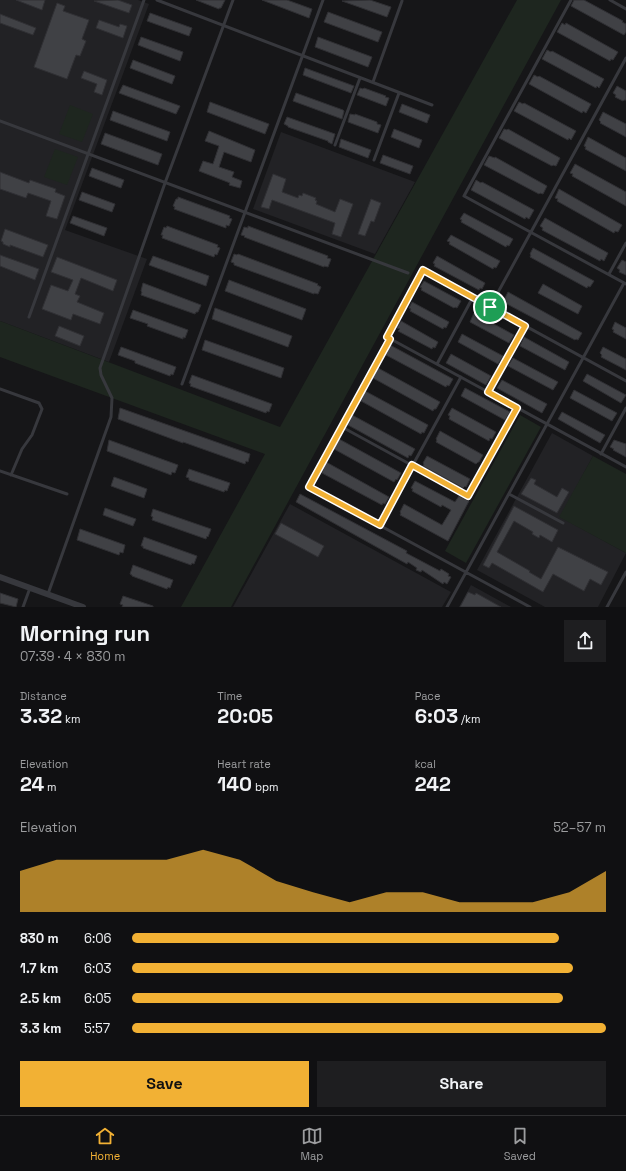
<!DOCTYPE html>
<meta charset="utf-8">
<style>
body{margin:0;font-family:"Space Grotesk",sans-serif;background:#1e1e20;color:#f1f3f6;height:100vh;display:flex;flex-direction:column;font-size:15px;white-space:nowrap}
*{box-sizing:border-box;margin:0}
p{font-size:13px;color:#9c9d9f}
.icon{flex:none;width:22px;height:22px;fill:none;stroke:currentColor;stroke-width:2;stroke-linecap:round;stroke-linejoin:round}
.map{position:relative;height:607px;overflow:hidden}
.panel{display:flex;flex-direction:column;background:#101012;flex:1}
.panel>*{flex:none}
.pin{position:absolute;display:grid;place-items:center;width:34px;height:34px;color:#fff;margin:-17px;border:2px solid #fff;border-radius:50%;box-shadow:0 1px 4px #0007}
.round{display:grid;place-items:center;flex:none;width:42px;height:42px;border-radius:0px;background:#1e1e20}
.headline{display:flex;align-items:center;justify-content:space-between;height:68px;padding:0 20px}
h1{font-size:22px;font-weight:700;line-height:30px}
.stats{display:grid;grid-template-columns:repeat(3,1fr);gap:6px;height:68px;padding:4px 20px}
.stats div{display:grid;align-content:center}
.stats b{font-size:20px;font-weight:700}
.stats small{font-size:11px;font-weight:400}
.stats p{font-size:11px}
.chart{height:112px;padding:8px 20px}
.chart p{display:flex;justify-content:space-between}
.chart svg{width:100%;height:72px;margin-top:4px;fill:#f2b134;opacity:.7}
.primary-button{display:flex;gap:8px;margin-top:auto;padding:8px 20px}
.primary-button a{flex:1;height:46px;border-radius:0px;background:#f2b134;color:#111;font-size:16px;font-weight:700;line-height:46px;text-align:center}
.primary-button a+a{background:#1e1e20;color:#f1f3f6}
ul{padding:0 20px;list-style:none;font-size:13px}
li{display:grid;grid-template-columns:64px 48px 1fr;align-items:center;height:30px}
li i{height:10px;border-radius:5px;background:#f2b134}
.dock{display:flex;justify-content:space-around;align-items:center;height:56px;border-top:1px solid #303032;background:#101012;font-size:11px;color:#9c9d9f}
.dock a{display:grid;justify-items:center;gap:2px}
.dock .on{color:#f2b134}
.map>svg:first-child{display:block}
</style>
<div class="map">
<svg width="626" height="607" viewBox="0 0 626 607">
<rect width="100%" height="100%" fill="#161618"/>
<path fill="#222225" d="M0 0H138L149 4 65 230 147 259 109 362 0 321Z
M281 132 415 182 375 254 253 209Z
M552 433 593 456 560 517 626 553 598 607H545L477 570Z
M290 504 451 592 442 607H233Z
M471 585 511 607H459Z"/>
<path fill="#1e261f" d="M517 0H561L231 607H181L265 454 0 357V321L280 427Z
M70 105 93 114 82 142 59 134Z
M55 149 78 157 67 185 44 177Z
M520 415 541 427 466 563 445 551Z
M593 456 626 474V553L559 517Z"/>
<path fill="#404145" stroke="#303034" d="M16 0H45L42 10Z
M118 0 132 5 129 13 94 1Z
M196 0H225L221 8H219V9Z
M262 0H287L312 9 309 18Z
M370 0 391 7 387 17 342 1Z
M574 0H584L623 21 622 22 626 24V32L624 35 571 6Z
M57 3 65 6 63 11 89 20 82 39 86 41 80 56 76 55 67 79 34 67Z
M328 12 382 32 378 42 324 22Z
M150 13 192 28 189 36 147 21Z
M0 14 36 28 33 35 0 23Z
M99 20 119 27 120 24 127 26 123 38 96 28Z
M562 23 565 25 566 23 618 52 613 60 611 59 610 61 557 32Z
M141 37 183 52 180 61 138 45Z
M318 37 372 57 368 67 315 47Z
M547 50 551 52 552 51 604 79 599 88 597 86 596 88 542 59Z
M133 60 175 76 172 84 130 68Z
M305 68 354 86 351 93 303 75Z
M84 71 107 80 102 95 94 92 97 84 81 78Z
M534 75 538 77 539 76 591 104 586 113 583 111 582 113 529 84Z
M123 85 180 106 176 114 119 93Z
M617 86 626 91V100H624L623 101 615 97 616 95 613 93Z
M360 88 363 89 364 88 386 96 385 97 389 98 386 106 357 95Z
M296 93 343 110 344 111 342 119 293 101Z
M210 102 269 124 265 134 207 112Z
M519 102 523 104 524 103 576 131 571 140 569 138 568 140 514 111Z
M402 104 430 115 427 123 399 112Z
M113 111 170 132 167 141 110 120Z
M603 112 626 124V137L600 123 601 122 599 120Z
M350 114 355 115V114L377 122V124L381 125 378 133 348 122Z
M287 117 335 134 332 144 328 142V141L288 127V126L284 124Z
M394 129 422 140 419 148 391 137Z
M504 129 507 130 508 129 560 158 556 166 553 165 552 166 499 138Z
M209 131 255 150 251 162 224 152 219 167 234 172 232 177 242 181 240 188 229 185 230 183 199 171 203 161 213 164 219 146 205 141Z
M105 133 162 154 158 165 101 144Z
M588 137 626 158V171L585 149 586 147 584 146Z
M341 139 371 150 368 158 339 147Z
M383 155 413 166 410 174 380 163Z
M489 156 495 158V157L547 186 543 194 540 193 539 194 484 165Z
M575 164 626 192V206L572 176 573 174 570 173Z
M92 168 124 180 121 188 89 176Z
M0 172 29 183 30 180 56 189 55 192 65 196 57 219 46 216 51 201 28 193 26 198 0 189Z
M273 174 286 179 282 192 298 198 299 195 302 196 303 193 316 198 315 200 317 201 316 204 335 212 340 199 353 204 341 237 332 234 335 223 272 200 269 209 261 207Z
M476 180 481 183 482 182 534 210 529 219 526 217 525 219 471 190Z
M559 189 622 225 618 232 615 231 614 233 557 201 558 199 555 198Z
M82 192 115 204 112 212 79 200Z
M178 197 230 216 229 218 232 219 229 226 226 225V228L174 209 175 207 173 206 176 199H178Z
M371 199 381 203 374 222 371 221 365 236 358 234Z
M464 213 513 239 509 246 507 245 506 247 461 222 462 220 460 219Z
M73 216 107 228 104 236 70 223Z
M545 218 608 253 604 261 601 259 600 261 542 230 543 228 540 226Z
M167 226 218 245 217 247 220 248 217 255 215 254 214 257 162 238 163 235H161L164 227 166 228Z
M248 226 328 256 327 258 331 259 328 267 324 266V267L244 237 245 236 241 235 244 227 248 228Z
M5 229 48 245 43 257 10 245V247L3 244V242L1 241Z
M451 235 500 261 496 268 494 267 493 269 449 244 450 242 447 241Z
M533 248 594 281 590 287 588 286 587 288 530 257 531 255 530 254Z
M234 254 237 255 238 254 318 284 317 285 321 287 318 294 314 293V294L234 265V263L231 262Z
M0 255 39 269 35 280 0 266Z
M153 256 209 276 206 286 149 265Z
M437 256 485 283 482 289 480 288 479 290 434 266 435 264 433 263Z
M57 257 117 280 113 291 81 278 75 294 80 296 77 302 104 313 100 324 73 314 71 320 42 309 51 285 68 291 73 280 51 272Z
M622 260 626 262V275L619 272 620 270 617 268Z
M229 280 306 309 302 320 225 291Z
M424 281 461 301 457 308 455 307 454 308 421 290 422 288 420 287Z
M143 283 201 305 198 312H196L195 314 141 295 142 292 141 291Z
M543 284 582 306 578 314 538 293Z
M508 292 582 333 578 340 576 339 575 340 505 303 506 301 504 300Z
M412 302 449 322 446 328 444 327 443 329 410 311 411 309 409 308Z
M215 308 292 336 288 347 212 319Z
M133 310 188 330 185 338 183 337V339L147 326 148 324 130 318Z
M474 313 514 335 509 343 470 322Z
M401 321 438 342 435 348 433 347 432 349 398 331 400 329 397 328Z
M615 322 626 328V339L613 332 614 330 612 329Z
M59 326 84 336 80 346 55 336Z
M462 334 503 356 498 364 458 342Z
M524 337 569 362 565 370 520 346Z
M205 340 284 368 281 378 202 350Z
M390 345 453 379 449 386 447 385 446 387 386 355Z
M121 347 176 367 173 375 171 374 170 376 135 363V361L118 355Z
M603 347 626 359V370L601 357 602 355 600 353Z
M451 354 491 376 486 385 446 363Z
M513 358 558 382 553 390 508 366Z
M378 368 440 402 436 409H434L433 411 373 378Z
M587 374 626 395 621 403 583 381Z
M192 375 272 404 269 412 267 411 266 413 190 386 191 384 189 383Z
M502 380 547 404 542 413 497 388Z
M465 388 510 412 505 420 461 396Z
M574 390 617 413 612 421 570 398Z
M365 391 428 425 424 433 422 432 421 434 361 401Z
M120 408 250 454 248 462 246 461 245 464 183 442V443L118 419Z
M452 408 496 432 492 439 490 438 489 441 449 419 450 416 448 415Z
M562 412 605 435 600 443 558 419Z
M352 415 415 449 411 456 409 455 408 458 348 425Z
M440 431 483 455 479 462H478L476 464 436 442 437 440 436 439Z
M339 439 401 473 397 480 396 479 394 482 334 449Z
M109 440 178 465 175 473 172 472 171 475 107 451Z
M614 440 626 444V457L613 450 614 449 610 447Z
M427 456 470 479 466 487 465 486 463 488 423 466 424 464 423 463Z
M326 462 389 497 385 504 383 503 382 505 322 473Z
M189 469 230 483 227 491 225 490 224 492 189 480V478L186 477Z
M114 477 147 489 144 498 111 486Z
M531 478 536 480 534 484 557 497 562 488 569 492 557 513 521 494Z
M415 481 455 502 459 496 469 501 448 541 400 515 401 513 400 512 404 504 442 525 451 510 442 505 441 507 412 491 413 489 411 488Z
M300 494 407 551 406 553 440 571 441 569 449 574 448 576 451 577 447 584 444 582 443 584 422 570 421 572 416 570 417 568 408 562 407 564 296 502Z
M514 506 558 530 552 542 540 535 539 538 532 534 533 532 514 521 497 552 530 571 529 572 541 579 558 547 608 572 601 585 590 579 584 591 553 574 543 592 492 563 489 568 483 565Z
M105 508 136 519 133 526 103 515Z
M153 509 211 529 208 537 207 536 206 539 152 520 153 517 151 516Z
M281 523 324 546 318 557 275 534Z
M80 529 125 545 123 553 120 552 119 555 77 540Z
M144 537 197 556 194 564 192 563 191 565 143 548V546H141Z
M133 565 173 580 170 588 168 587 167 589 132 576V575L130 574Z
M468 592 475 595 476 593 501 607H460Z
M0 593 18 599 16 607 0 603Z
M123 596 153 606V607H122L123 605 120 604Z"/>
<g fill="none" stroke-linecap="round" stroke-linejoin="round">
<path stroke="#37383d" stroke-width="3" d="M157 0 432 105
M571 0 464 196 626 284
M610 0 626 9
M373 82 402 1
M0 121 408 273
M335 145 360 78
M374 160 399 93
M609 274 626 243
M490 307 626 58
M29 317 144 0
M390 339 309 487 530 607
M437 364 473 297
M626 381 423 270 387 337 626 467
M182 384 323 0
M0 389 39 403 42 409 32 435 22 449 11 475
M488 392 525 326
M342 427 468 496 517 408
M601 454 626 408
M0 471 67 494
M509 494 563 523
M380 525 461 377
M48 594 111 417 112 398 101 375 100 368 165 183 233 0
M23 607 30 588
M447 607 624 283
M607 607 626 572"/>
<path stroke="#37383d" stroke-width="6" d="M0 577 83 607"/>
</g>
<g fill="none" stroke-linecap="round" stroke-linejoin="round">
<defs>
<path id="route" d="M423 270 525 326 488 392 517 408 468 496 412 465 380 525 309 487 390 339 387 337Z"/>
</defs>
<use href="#route" stroke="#fff" stroke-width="8"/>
<use href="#route" stroke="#f2b134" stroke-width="5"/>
</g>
</svg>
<div class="pin" style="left:490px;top:307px;background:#1e9e55"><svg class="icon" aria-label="arrive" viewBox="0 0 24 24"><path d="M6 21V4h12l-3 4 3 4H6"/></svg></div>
</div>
<section class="panel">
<div class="headline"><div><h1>Morning run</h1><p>07:39 · 4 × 830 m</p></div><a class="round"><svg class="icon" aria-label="share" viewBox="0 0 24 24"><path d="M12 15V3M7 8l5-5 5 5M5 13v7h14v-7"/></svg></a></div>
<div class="stats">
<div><p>Distance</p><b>3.32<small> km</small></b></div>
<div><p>Time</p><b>20:05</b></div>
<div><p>Pace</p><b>6:03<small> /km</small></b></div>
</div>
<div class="stats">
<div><p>Elevation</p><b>24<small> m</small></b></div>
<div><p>Heart rate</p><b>140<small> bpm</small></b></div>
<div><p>kcal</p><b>242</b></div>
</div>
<div class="chart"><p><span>Elevation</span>52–57 m</p>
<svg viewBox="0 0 160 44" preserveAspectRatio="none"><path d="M0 44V19L10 12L20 12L30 12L40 12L50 6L60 12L70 25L80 32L90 38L100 32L110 32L120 38L130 38L140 38L150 32L160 19V44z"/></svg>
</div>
<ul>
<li><b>830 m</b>6:06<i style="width:90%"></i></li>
<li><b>1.7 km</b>6:03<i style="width:93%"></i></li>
<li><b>2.5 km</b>6:05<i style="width:91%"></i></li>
<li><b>3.3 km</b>5:57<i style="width:100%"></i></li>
</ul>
<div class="primary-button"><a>Save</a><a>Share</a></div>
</section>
<nav class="dock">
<a class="on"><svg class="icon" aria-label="home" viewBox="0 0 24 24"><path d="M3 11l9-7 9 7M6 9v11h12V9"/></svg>Home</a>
<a><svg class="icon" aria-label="map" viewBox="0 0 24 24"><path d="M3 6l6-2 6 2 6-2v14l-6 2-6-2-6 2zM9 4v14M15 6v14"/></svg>Map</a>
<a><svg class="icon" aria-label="saved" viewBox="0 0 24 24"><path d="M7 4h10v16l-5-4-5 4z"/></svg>Saved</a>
</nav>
